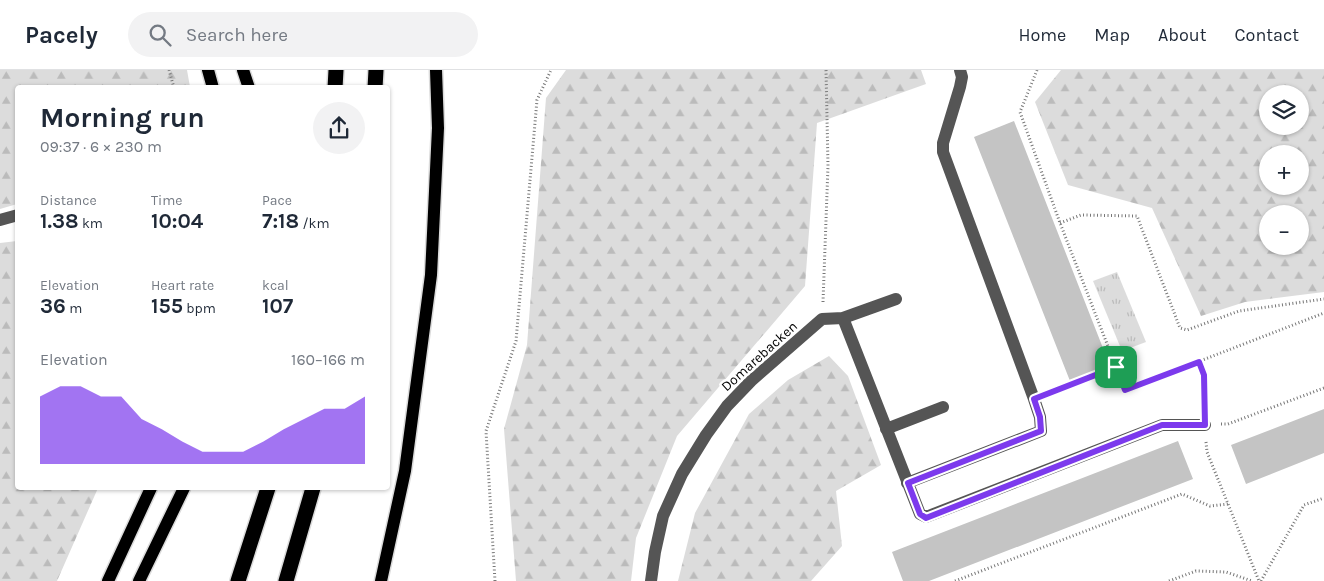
<!DOCTYPE html>
<meta charset="utf-8">
<style>
body{margin:0;font-family:Karla,sans-serif;background:#f2f2f3;color:#1f2937;height:100vh;display:flex;flex-direction:column;font-size:19px;white-space:nowrap}
*{box-sizing:border-box;margin:0}
p{font-size:16px;color:#747a83}
.icon{flex:none;width:28px;height:28px;fill:none;stroke:currentColor;stroke-width:2;stroke-linecap:round;stroke-linejoin:round}
.map{position:relative;flex:1;overflow:hidden}
.sheet{position:absolute;left:15px;top:15px;width:375px;height:405px;display:flex;flex-direction:column;background:#fff;border-radius:5px;box-shadow:0 1px 4px #0004}
.sheet>*{flex:none}
.buttons{position:absolute;left:1259px;top:15px;display:grid;gap:10px}
.buttons a{display:grid;place-items:center;width:50px;height:50px;border-radius:50%;background:#fff;box-shadow:0 1px 4px #0004;font-size:25px}
.pin{position:absolute;display:grid;place-items:center;width:42px;height:42px;color:#fff;margin:-21px;border-radius:10px;box-shadow:0 2px 8px #0006}
.round{display:grid;place-items:center;flex:none;width:52px;height:52px;border-radius:26px;background:#f2f2f3}
.summary{display:flex;align-items:center;justify-content:space-between;height:85px;padding:0 25px}
h1{font-size:28px;font-weight:700;line-height:38px}
.stats{display:grid;grid-template-columns:repeat(3,1fr);gap:8px;height:85px;padding:5px 25px}
.stats div{display:grid;align-content:center}
.stats b{font-size:21px;font-weight:700}
.stats small{font-size:14px;font-weight:400}
.stats p{font-size:14px}
.chart{height:140px;padding:10px 25px}
.chart p{display:flex;justify-content:space-between}
.chart svg{width:100%;height:90px;margin-top:5px;fill:#7c3aed;opacity:.7}
header{display:flex;align-items:center;gap:30px;box-sizing:border-box;height:70px;padding:0 25px;background:#fff;border-bottom:1px solid #e0e1e3}
header strong{font-size:24px}
nav{display:flex;gap:28px;margin-inline-start:auto;font-size:18px}
.search{width:350px;height:45px;background:#f2f2f3;display:flex;align-items:center;gap:12px;box-sizing:border-box;padding:0 18px;border-radius:28px;color:#747a83;font-size:19px}
.map>svg:first-child{display:block}
</style>
<header>
<strong>Pacely</strong>
<div class="search"><svg class="icon" aria-label="search" viewBox="0 0 24 24"><circle cx="10" cy="10" r="6"/><path d="M15 15l6 6"/></svg>Search here</div>
<nav><a>Home</a><a>Map</a><a>About</a><a>Contact</a></nav>
</header>
<div class="map">
<svg width="1324" height="511" viewBox="0 0 1324 511">
<defs>
<pattern id="grass-tufts" width="24" height="20" patternUnits="userSpaceOnUse" patternTransform="scale(1.25)"><rect width="24" height="20" fill="#dcdcdc"/><path d="M3 7l-1-3M5 7V3M7 7l1-3M15 17l-1-3M17 17v-4M19 17l1-3" fill="none" stroke="#bbb"/></pattern>
<pattern id="forest-firs" width="22" height="20" patternUnits="userSpaceOnUse" patternTransform="scale(1.25)"><rect width="22" height="20" fill="#dcdcdc"/><path d="M5 1l3.5 6h-7zM16 11l3.5 6h-7z" fill="#bbb"/></pattern>
</defs>
<rect width="100%" height="100%" fill="#fff"/>
<path fill="url(#grass-tufts)" d="M1117 202 1146 272 1122 281 1093 211Z"/>
<path fill="url(#forest-firs)" fill-rule="evenodd" d="M0 0H187L190 17 18 18 17 134 0 139Z
M566 0H921L926 14 817 53 805 216 677 366 636 468 631 511H516L504 359 527 275 546 28Z
M1061 0H1324V222L1245 232 1201 246 1152 138 1068 115 1035 32ZM1268 24H1300V56H1268ZM1268 84H1300V116H1268ZM1268 144H1300V176H1268Z
M17 171 18 418H98L57 511H0V173Z
M829 286 848 306 881 395 836 421 842 476 811 511H678L695 443 749 344 788 310Z"/>
<path fill="#c4c4c4" d="M1014 51 1110 296 1070 311 974 67Z
M1324 339V383L1246 414 1231 375Z
M1178 371 1193 409 929 511H903L892 482Z"/>
<g fill="none" stroke-linecap="round" stroke-linejoin="round">
<defs>
<path id="major" d="M208 0 213 18
M243 0 249 18
M108 511 151 418
M139 511 184 418
M381 511 405 401 431 205 438 58 436 0"/>
<path id="highway" d="M335 18 336 0
M375 18 376 0
M238 511 268 418
M286 511 313 418"/>
</defs>
<use href="#major" stroke="#dbdbdb" stroke-width="15"/>
<use href="#highway" stroke="#dbdbdb" stroke-width="18"/>
<path stroke="#777" stroke-width="3" stroke-dasharray="1 2.5" stroke-linecap="butt" d="M169 0 174 18
M1037 0 1020 42 1060 153 1125 320 1324 243
M1060 153 1081 145 1137 146 1180 258 1187 260 1239 241 1324 229
M823 232 828 96 826 0
M1199 292 1204 305 1205 338
M1049 323 1116 297
M1221 354H1228L1324 318
M1206 372 1207 382 1259 511
M495 511 486 361 516 271 537 30 551 0
M955 511 1182 424 1210 436 1228 434
M1169 511 1196 501 1226 502 1252 511
M1261 511 1304 435 1324 428"/>
<path stroke="#555" stroke-width="12" d="M0 150 18 145
M843 248 896 229
M886 359 943 337
M907 413 1041 361 1040 347 1034 329 943 82V73L960 17 962 7 960 0
M651 511 655 482 663 446 682 404 706 365 727 336 751 311 822 249 843 248 920 444 926 447 1162 355H1205"/>
<use href="#major" stroke="#000" stroke-width="12"/>
<use href="#highway" stroke="#000" stroke-width="15"/>
</g>
<g fill="none" stroke-linecap="round" stroke-linejoin="round">
<defs>
<path id="route" d="M1199 292 1204 305 1205 355H1162L926 448 920 444 908 413 1041 361 1040 347 1034 329 1116 297 1125 320Z"/>
</defs>
<use href="#route" stroke="#fff" stroke-width="10"/>
<use href="#route" stroke="#7c3aed" stroke-width="6"/>
</g>
<g text-anchor="middle" stroke-width="5" stroke-linejoin="round" paint-order="stroke">
<g font-size="14" fill="#000" stroke="#fff">
<text transform="translate(759 286) rotate(-42)" y="5">Domarebacken</text>
</g>
</g>
</svg>
<div class="buttons">
<a><svg class="icon" aria-label="layers" viewBox="0 0 24 24"><path d="M12 4l9 5-9 5-9-5zM3 14l9 5 9-5"/></svg></a>
<a>+</a>
<a>−</a>
</div>
<div class="pin" style="left:1116px;top:297px;background:#1e9e55"><svg class="icon" aria-label="arrive" viewBox="0 0 24 24"><path d="M6 21V4h12l-3 4 3 4H6"/></svg></div>
<section class="sheet">
<div class="summary"><div><h1>Morning run</h1><p>09:37 · 6 × 230 m</p></div><a class="round"><svg class="icon" aria-label="share" viewBox="0 0 24 24"><path d="M12 15V3M7 8l5-5 5 5M5 13v7h14v-7"/></svg></a></div>
<div class="stats">
<div><p>Distance</p><b>1.38<small> km</small></b></div>
<div><p>Time</p><b>10:04</b></div>
<div><p>Pace</p><b>7:18<small> /km</small></b></div>
</div>
<div class="stats">
<div><p>Elevation</p><b>36<small> m</small></b></div>
<div><p>Heart rate</p><b>155<small> bpm</small></b></div>
<div><p>kcal</p><b>107</b></div>
</div>
<div class="chart"><p><span>Elevation</span>160–166 m</p>
<svg viewBox="0 0 160 44" preserveAspectRatio="none"><path d="M0 44V11L10 6L20 6L30 11L40 11L50 22L60 27L70 33L80 38L90 38L100 38L110 33L120 27L130 22L140 17L150 17L160 11V44z"/></svg>
</div>
</section>
</div>
